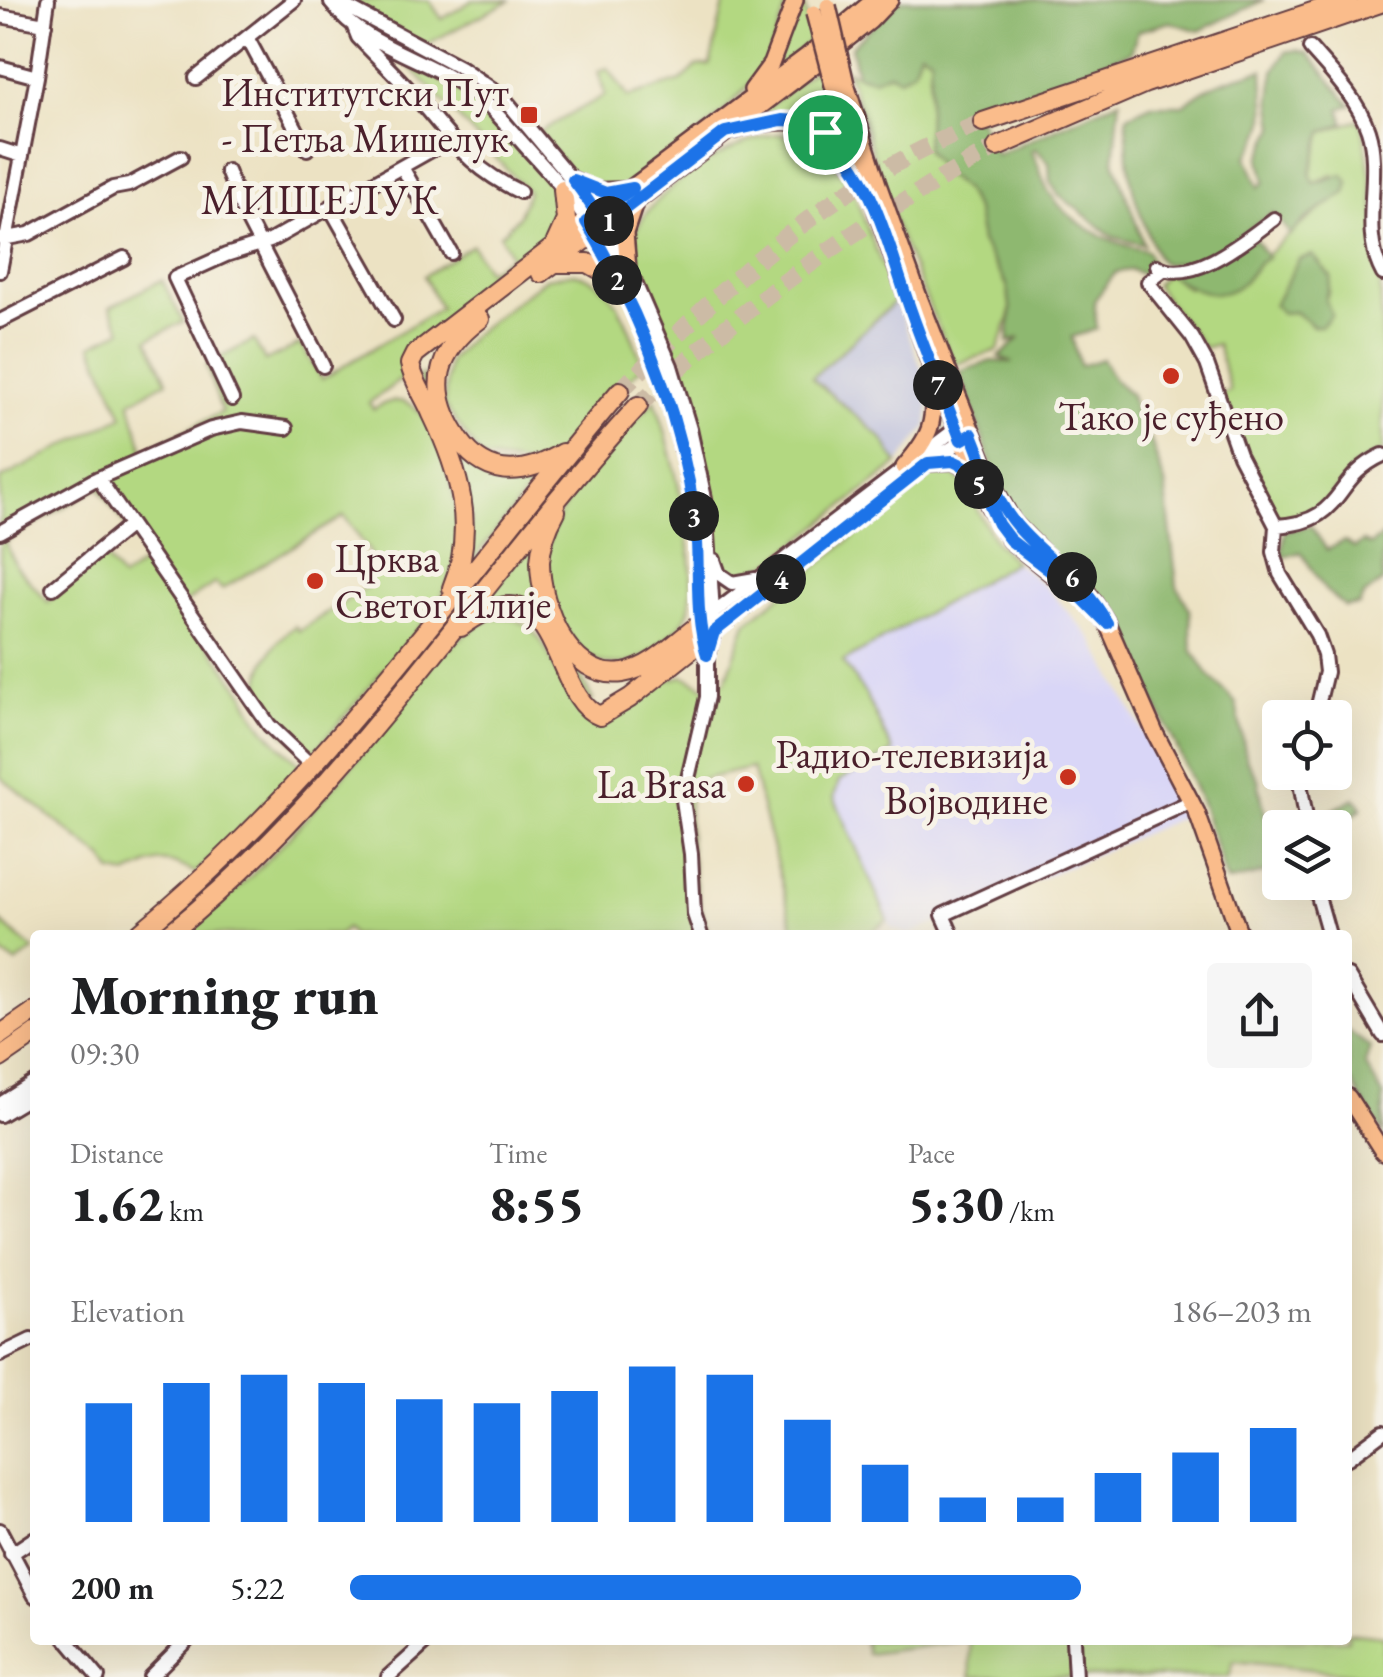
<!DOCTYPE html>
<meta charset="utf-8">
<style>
body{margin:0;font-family:"EB Garamond",serif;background:#f6f6f6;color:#202124;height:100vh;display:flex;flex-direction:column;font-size:38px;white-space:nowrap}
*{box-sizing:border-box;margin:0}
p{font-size:32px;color:#757577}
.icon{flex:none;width:55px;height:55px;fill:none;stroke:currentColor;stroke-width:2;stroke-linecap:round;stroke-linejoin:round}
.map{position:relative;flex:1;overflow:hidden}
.sheet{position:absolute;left:30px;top:930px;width:1322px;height:715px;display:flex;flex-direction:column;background:#fff;border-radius:10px;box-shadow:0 10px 40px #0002}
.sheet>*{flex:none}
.controls{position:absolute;left:1262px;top:700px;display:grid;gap:20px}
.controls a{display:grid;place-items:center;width:90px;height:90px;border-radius:10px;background:#fff;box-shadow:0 10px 40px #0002;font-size:50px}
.pin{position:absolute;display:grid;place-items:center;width:85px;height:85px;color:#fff;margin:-42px;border:5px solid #fff;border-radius:50%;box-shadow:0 2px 10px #0007}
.km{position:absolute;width:50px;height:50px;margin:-25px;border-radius:50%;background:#222;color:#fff;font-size:28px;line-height:50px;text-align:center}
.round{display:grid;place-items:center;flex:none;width:105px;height:105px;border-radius:10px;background:#f6f6f6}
.headline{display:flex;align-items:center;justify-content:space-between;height:170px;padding:0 40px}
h1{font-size:55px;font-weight:800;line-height:75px}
.stats{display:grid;grid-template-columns:repeat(3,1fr);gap:15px;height:170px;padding:10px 40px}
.stats div{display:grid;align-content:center}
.stats b{font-size:50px;font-weight:800}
.stats small{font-size:28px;font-weight:400}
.stats p{font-size:28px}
.chart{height:280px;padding:20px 40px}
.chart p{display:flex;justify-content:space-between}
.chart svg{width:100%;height:180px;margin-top:10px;stroke:#1a73e8;stroke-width:6}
ul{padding:0 40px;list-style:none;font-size:32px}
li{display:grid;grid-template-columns:160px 120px 1fr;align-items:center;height:75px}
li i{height:25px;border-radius:12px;background:#1a73e8}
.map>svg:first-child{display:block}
</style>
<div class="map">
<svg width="1383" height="1677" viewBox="0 0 1383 1677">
<rect width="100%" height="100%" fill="#f7f3e8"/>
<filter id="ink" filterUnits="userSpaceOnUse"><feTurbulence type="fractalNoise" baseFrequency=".01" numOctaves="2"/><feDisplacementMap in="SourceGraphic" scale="20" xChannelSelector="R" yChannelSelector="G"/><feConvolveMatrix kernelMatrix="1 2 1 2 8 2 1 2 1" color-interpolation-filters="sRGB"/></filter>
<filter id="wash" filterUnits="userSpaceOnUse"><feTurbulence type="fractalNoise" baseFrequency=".0048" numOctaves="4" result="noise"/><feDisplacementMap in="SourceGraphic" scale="40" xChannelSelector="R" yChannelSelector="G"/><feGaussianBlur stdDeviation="2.25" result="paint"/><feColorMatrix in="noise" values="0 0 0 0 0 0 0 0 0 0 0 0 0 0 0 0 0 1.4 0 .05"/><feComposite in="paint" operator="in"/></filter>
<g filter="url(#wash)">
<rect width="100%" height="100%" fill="#ece2c3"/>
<path fill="#d9d6f7" d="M1015 562 1046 587 1091 638 1189 814 909 935 891 927 834 797 866 695 843 662Z"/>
<path fill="#c0c2dd" d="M896 301 924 376 929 409 927 426 898 464 882 437 812 378Z"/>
<path fill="#b3d881" stroke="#7e7c56" stroke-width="2.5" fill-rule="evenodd" d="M339 0H429L442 19 473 0H511L425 45Z
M725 0H789C781 21 775 46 764 65 744 98 646 189 608 190 577 191 556 153 539 132L605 95 598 71 608 68 628 97 681 81 697 66 710 65Z
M799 0H803L812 40 768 75Z
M920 51 931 57 926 150 944 174 964 189 976 211 981 242 1007 285 1011 312 998 350 954 365 896 227 847 70 857 75Z
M402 58 481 104 538 168 559 196 560 222 552 243 406 351 403 361 407 375 369 403 374 409C437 367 459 504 459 541 459 562 446 589 436 608L311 756C295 743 269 723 262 703 253 674 272 642 295 626L299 631 366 587 353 566 371 554 344 516 222 589 215 583 180 606 245 695C255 725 280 745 302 766L196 873C164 857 159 858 127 875L112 872 104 859 0 777V479L123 416 92 345 122 330 110 307 162 280 183 322 148 339 167 381 130 402 144 451 222 412 206 365 254 340 265 361 300 344 322 379 440 308 424 276 472 245 487 271 511 256 500 235 518 217 528 192ZM98 487 150 558 122 579 103 555 48 602 16 566 5 542Z
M817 67 838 137C812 115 794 111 760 114Z
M1357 120 1362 124C1383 232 1383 341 1383 450L1353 467 1320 512 1277 523 1243 455 1220 395 1230 391 1217 344 1204 348 1155 285 1167 273 1188 288 1243 283C1267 250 1310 215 1346 193L1333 175 1313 183 1310 173 1323 132ZM1284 290 1329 291 1313 326 1295 312 1274 305Z
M782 134C815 142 836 163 853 191L896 301 812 378 882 438 898 464 772 562 738 576 722 568 712 541C696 472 684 400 663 332 653 303 632 279 632 247 632 200 740 133 782 134Z
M574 273C619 283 628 328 643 365L558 452 534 465 482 458 444 405 449 361 473 335 546 278Z
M423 374 455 444 474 464 543 472 469 565 471 515 418 377Z
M655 400C671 445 700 563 689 608 686 623 672 634 661 644 607 692 564 649 551 590 549 581 544 570 545 561 550 502 617 441 655 400Z
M587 446 590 449 339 756 224 876 155 935H147L221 875 334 754Z
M944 469 961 481 995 541 1015 562 843 662 866 695 893 752 839 781 834 797 888 920 867 935H795L752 768 690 782C685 832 694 888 709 935H352L346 928 339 935H185C255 879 318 806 376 737 399 708 421 672 449 648 463 635 488 614 508 618 560 628 551 704 599 723L621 714 662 681 684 676 710 690 726 680 746 623 930 475Z
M542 530 538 593 593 700 590 703 530 608 473 612Z
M0 921 34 950 16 963 0 952Z
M1348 1632 1383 1636V1677L1234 1661 1229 1677H971L970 1640H1348Z
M864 1640H969L867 1654Z"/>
<path fill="#8eb86f" stroke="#6c6c4d" stroke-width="2.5" d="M899 0H1264L1199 31 1170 22 1138 31 1131 52 976 113 996 155 1120 100 1114 161 1144 245 1113 237 1058 194 1050 182 1049 163 1036 149 1031 151C1041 165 1041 182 1051 195 1074 227 1111 243 1147 251L1153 265 1147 276 1131 270 1116 272 1094 301 1097 329 1072 337 1080 366 1102 359 1114 380 1131 395 1138 423 1150 438 1165 484 1177 586 1190 610 1192 650 1208 674 1236 703 1247 761 1258 779 1269 836V872L1227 882 1202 805 1175 743 1119 631 1111 616 1044 552 1001 493 960 372 991 361 1012 362 999 357 1020 338 1008 342 1011 312 1007 285 981 242 976 211 964 189 944 174 926 150 931 57 920 51 914 69 900 78 889 73 873 79 857 75 851 47Z
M1297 50 1308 53 1351 105 1340 109 1344 123 1323 132 1310 173 1314 183 1343 175 1349 183 1346 193 1304 220 1291 235 1273 213 1204 260 1164 264 1158 259C1135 204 1125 177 1127 116L1151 105H1184C1208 83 1232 78 1263 70 1264 113 1274 119 1247 157L1259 187 1265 182 1260 158 1275 127 1271 98 1274 71 1286 52Z
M1255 239 1268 258C1256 262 1254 270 1246 279 1222 306 1190 289 1167 273Z
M1313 255 1331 277 1325 300 1332 314 1322 326H1313L1295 312 1282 313 1274 305 1299 259Z
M1311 526 1327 550 1344 541 1354 548 1363 542 1370 545 1383 536V581L1363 596 1359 605 1345 607 1325 590 1301 552 1281 558 1285 531Z
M1355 798 1362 808 1335 831V828L1315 827V820Z
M1348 1031 1370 1047 1365 1064 1383 1096V1134L1348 1077Z"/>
</g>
<g filter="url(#ink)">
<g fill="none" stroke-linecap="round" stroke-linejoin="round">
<path stroke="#ccbba5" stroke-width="18" stroke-dasharray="18 9" stroke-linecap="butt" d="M620 391C701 311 785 225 886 169 917 151 950 136 983 122
M638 406C743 304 868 218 997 147"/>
<defs>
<path id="minor" d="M334 0 460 67 502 96 588 199 636 285 671 366 690 429 706 503 713 613 714 633 707 655V697L683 800 691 854 694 914 701 935
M331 3C369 52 439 60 484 101 497 113 508 127 520 140 540 163 562 185 579 210 642 302 687 434 699 545 701 572 699 601 701 628
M0 16 45 24
M354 27 358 37C376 56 395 74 412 93 452 137 464 165 520 192
M248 39 307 149
M1310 48C1331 72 1358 99 1368 130 1383 176 1358 229 1383 274
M0 67 37 77
M196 78 294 0
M0 149 22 156
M402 167 451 253
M227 171 242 209 323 366
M330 207 394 320
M2 239 29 234 113 188 129 185 181 157
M1157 266C1192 286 1247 239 1274 219
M1163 270 1148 282 1192 337 1207 364 1239 455 1276 526 1274 552 1280 574 1317 635 1324 655 1326 672 1315 718
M0 271 37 77 48 0
M0 321 124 258
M232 399 175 278 226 255 270 241 451 139
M98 478 269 725 313 767
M1276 526C1347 522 1330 479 1383 455
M0 532 94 480 211 429 242 422 286 428
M714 560 719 574 732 583 755 579
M53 588 130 525
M710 616 961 425
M712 633 928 463 970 436
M1298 772 1308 828
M1314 882 1329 935
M952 935 943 915 1192 801
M1348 976 1383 1035
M0 1104 35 1082
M0 1115 35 1094
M0 1355 31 1340
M1348 1458 1383 1432
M0 1530 35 1596
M11 1554 35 1538
M67 1640 98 1677
M1073 1640 1075 1677
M150 1677 187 1640
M388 1677 429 1640"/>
<path id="major" d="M846 84 878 184 920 300 995 489 1013 522 1047 557 1084 587 1107 623 1155 733 1197 813 1240 935
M834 89 932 369 989 506 1010 540 1053 575
M752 90 771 64 795 0
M734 130C786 116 820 114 853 164
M573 180 595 191 624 190
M586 222 807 56 874 0
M593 234 808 70 870 21 890 0
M628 269 625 233 636 200
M928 463 953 461 974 471
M904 467C931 436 935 424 933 383
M1348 1097 1383 1152"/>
<path id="highway" d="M983 122 1348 0
M997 147 1146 83 1383 2
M556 242 566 220 563 190
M554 263H588L618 280
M541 273 593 234
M480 319C437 351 427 387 455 433 482 478 520 478 562 453
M556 511C547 527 541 543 540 562 540 605 569 681 623 673 652 668 677 641 700 624
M452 588C477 528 459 470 432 414 425 397 413 381 410 364L415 354 586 222
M461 627C561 552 550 699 600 716L630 698 702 641
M137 935C327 780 462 576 620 391
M168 935C353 786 479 580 638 406
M0 1035 35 1011
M0 1058 35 1034"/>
</defs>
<use href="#minor" stroke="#623c42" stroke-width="18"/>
<use href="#major" stroke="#623c42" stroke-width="20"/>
<use href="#highway" stroke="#623c42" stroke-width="22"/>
<use href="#minor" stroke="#fff" stroke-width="12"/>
<use href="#major" stroke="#fabc8b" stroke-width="15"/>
<use href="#highway" stroke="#fabc8b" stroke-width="18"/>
<defs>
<path id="major-bridge" d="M828 6 846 84
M814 13 834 89"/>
</defs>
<use href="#major-bridge" stroke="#623c42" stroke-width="20" stroke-linecap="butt"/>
<use href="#major-bridge" stroke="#fabc8b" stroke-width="15"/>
</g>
</g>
<g fill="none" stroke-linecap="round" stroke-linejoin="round" filter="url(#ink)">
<defs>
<path id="route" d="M825 132 798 121 782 120 725 132 603 226C594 209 585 195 573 180L606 193 633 188 586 222C640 312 680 413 695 517 701 562 693 612 707 655L714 632 928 463 953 461 974 471 998 524 1010 540 1072 588 1107 623C1082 578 1049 563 1017 526 995 501 985 465 972 434L961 440C944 397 926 354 911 311 889 250 875 177 825 132"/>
</defs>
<use href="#route" stroke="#fff" stroke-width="20"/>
<use href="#route" stroke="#1a73e8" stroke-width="12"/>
</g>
<g fill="#c8321e" stroke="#f7f3e8" stroke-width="4">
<rect x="519" y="105" width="20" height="20" rx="5"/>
<circle cx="1171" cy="376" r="10"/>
<circle cx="315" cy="581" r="10"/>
<circle cx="1068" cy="777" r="10"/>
<circle cx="746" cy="784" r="10"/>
</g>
<g text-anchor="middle" stroke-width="10" stroke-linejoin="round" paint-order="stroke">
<g font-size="40" fill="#4a1f2b" stroke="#f7f3e8" text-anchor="end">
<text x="509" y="106">Институтски Пут<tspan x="509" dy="46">- Петља Мишелук</tspan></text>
<text x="1171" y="430" text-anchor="middle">Тако је суђено</text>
<text x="335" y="572" text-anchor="start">Црква<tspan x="335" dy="46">Светог Илије</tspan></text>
<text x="1048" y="768">Радио-телевизија<tspan x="1048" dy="46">Војводине</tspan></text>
<text x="726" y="798">La Brasa</text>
</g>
<g font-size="42" letter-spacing="2.5" fill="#4a1f2b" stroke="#f7f3e8">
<text x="321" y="214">МИШЕЛУК</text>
</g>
</g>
</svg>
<div class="controls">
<a><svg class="icon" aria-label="locate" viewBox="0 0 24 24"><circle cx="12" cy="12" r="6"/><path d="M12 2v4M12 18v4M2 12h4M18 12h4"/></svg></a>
<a><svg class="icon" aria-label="layers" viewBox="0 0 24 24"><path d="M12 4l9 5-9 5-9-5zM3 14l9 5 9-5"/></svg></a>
</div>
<div class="pin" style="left:825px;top:132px;background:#1e9e55"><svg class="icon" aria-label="arrive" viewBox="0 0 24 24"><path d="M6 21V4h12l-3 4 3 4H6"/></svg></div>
<b class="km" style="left:609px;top:221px">1</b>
<b class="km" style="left:617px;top:280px">2</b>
<b class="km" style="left:694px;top:516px">3</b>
<b class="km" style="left:781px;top:579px">4</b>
<b class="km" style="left:979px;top:484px">5</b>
<b class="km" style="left:1072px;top:577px">6</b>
<b class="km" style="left:938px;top:385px">7</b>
<section class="sheet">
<div class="headline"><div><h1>Morning run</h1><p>09:30</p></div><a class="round"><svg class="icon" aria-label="share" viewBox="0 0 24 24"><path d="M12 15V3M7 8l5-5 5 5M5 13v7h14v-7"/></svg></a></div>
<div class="stats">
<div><p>Distance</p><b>1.62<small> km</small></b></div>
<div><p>Time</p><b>8:55</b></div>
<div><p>Pace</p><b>5:30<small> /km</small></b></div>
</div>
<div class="chart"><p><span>Elevation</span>186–203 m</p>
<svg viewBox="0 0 160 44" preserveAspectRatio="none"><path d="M5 44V15M15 44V10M25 44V8M35 44V10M45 44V14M55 44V15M65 44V12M75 44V6M85 44V8M95 44V19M105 44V30M115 44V38M125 44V38M135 44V32M145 44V27M155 44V21"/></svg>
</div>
<ul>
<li><b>200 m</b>5:22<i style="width:76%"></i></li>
</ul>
</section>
</div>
